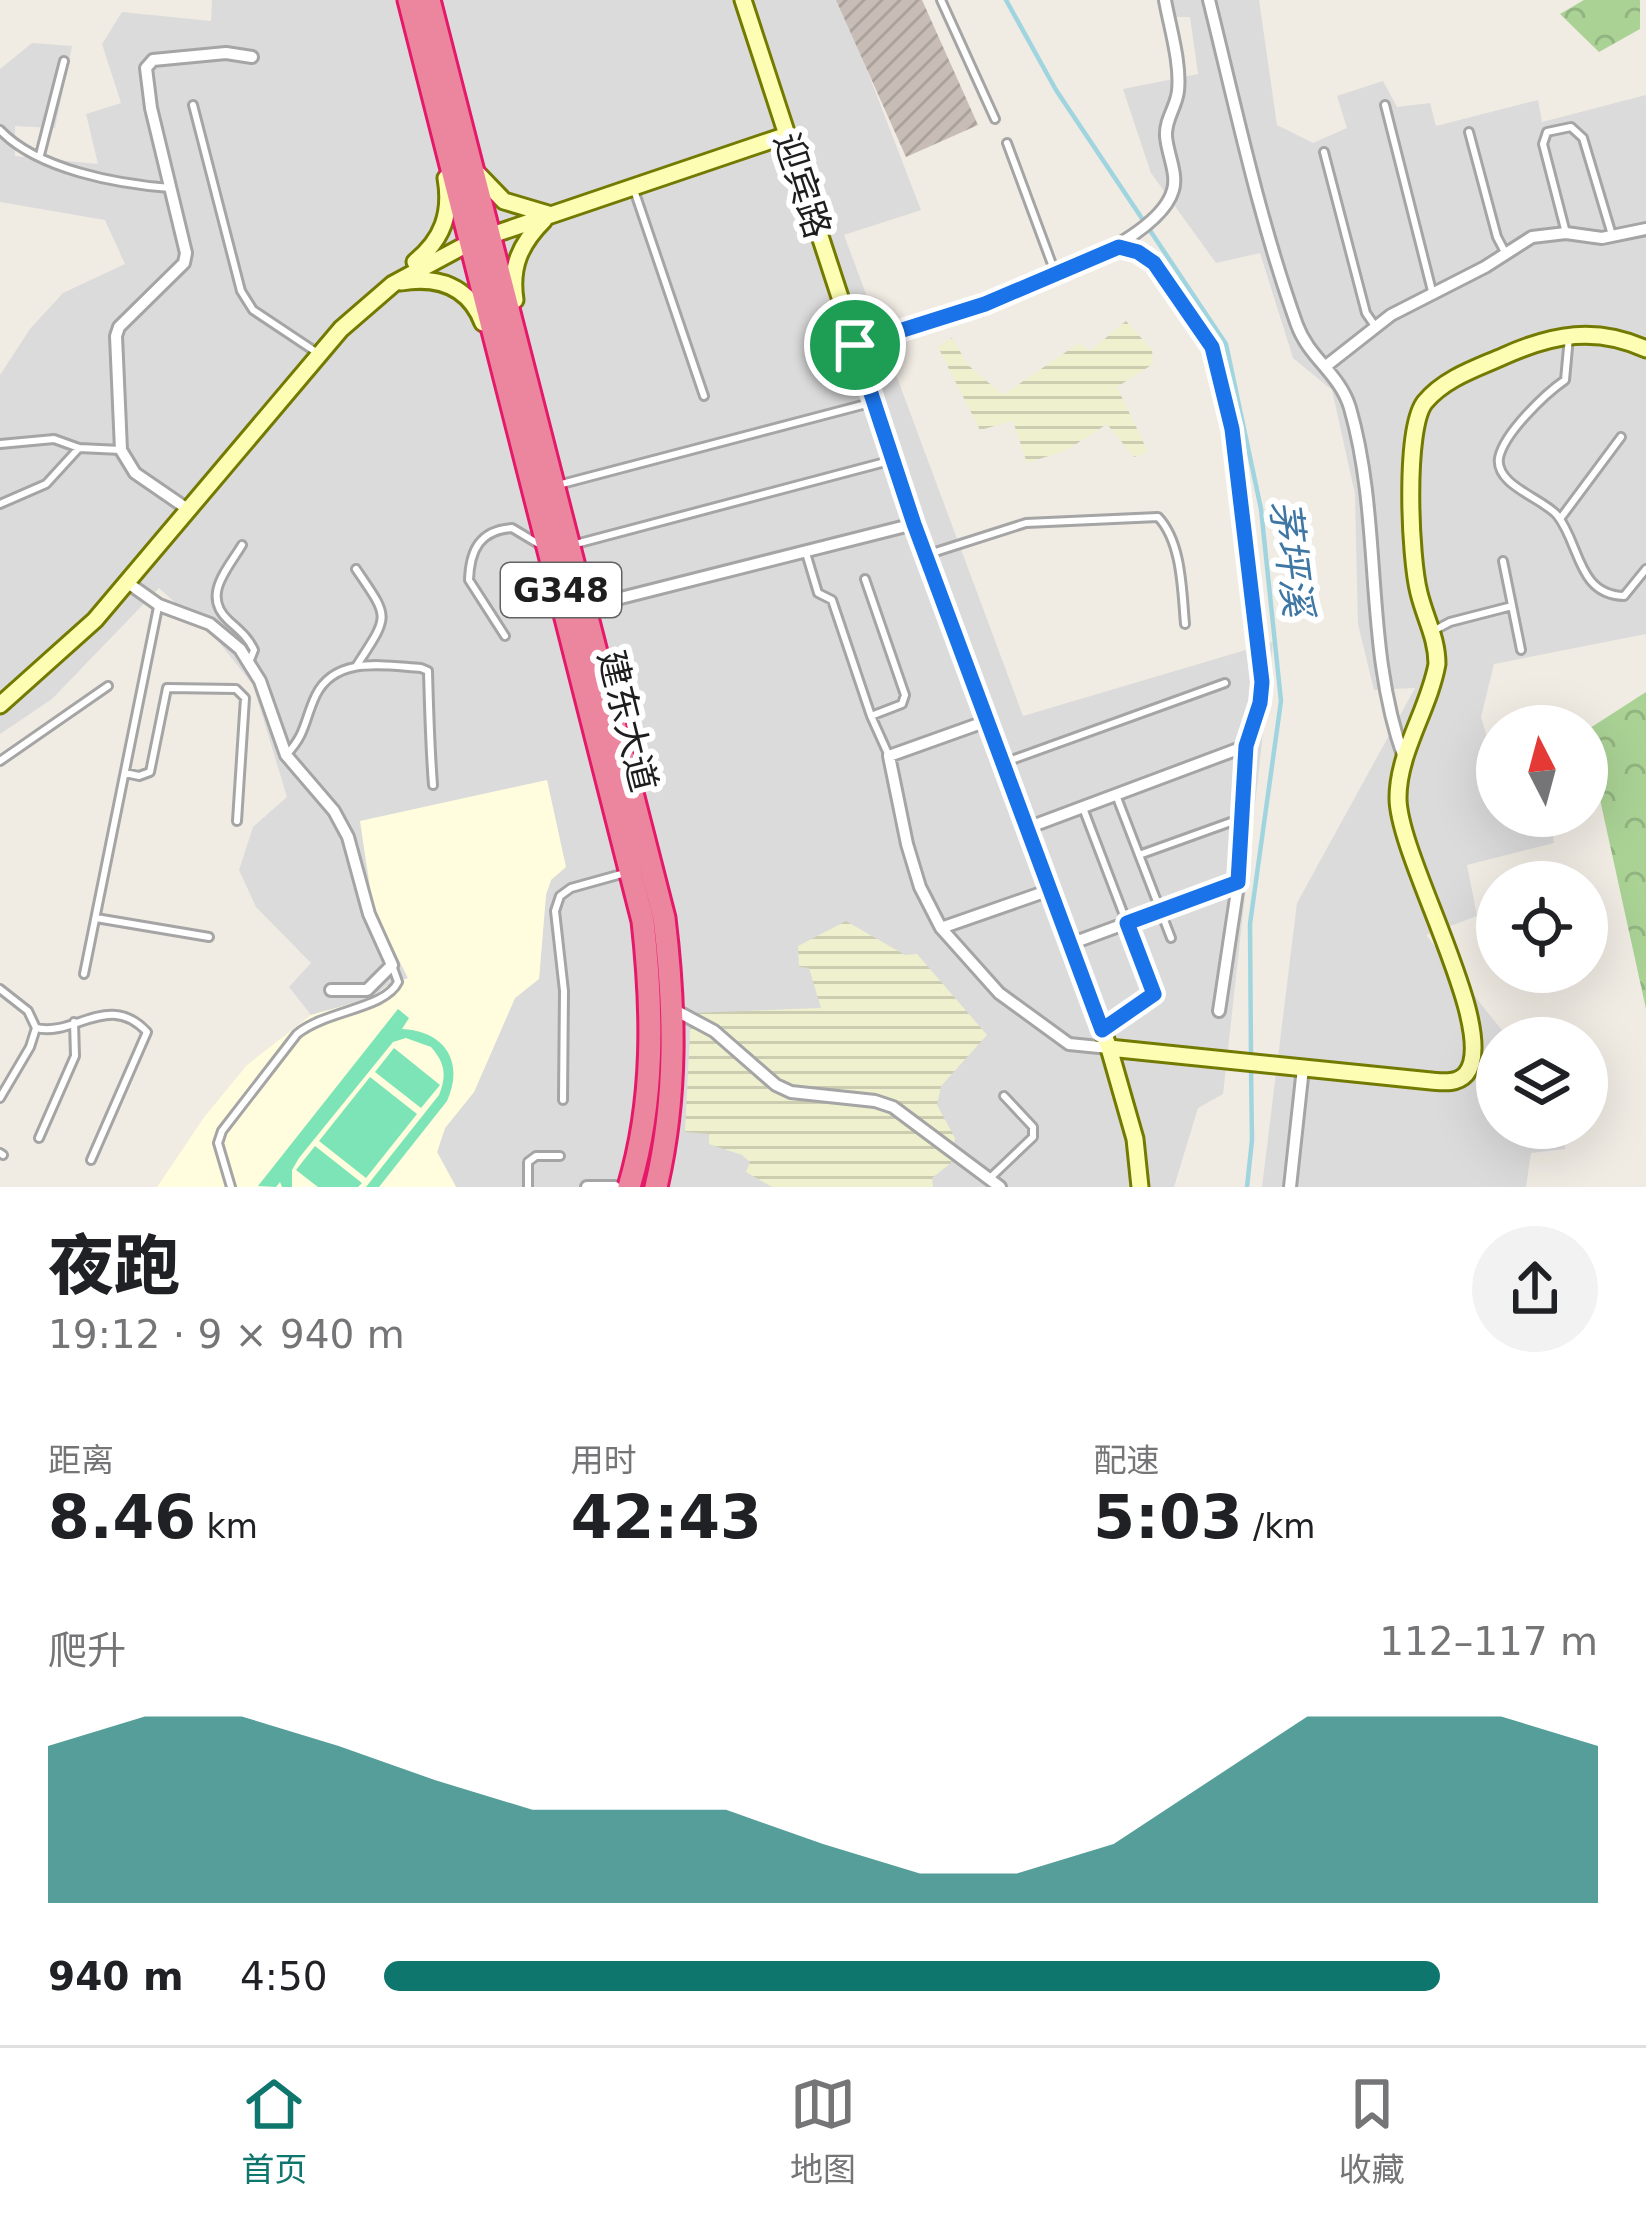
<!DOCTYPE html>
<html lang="zh">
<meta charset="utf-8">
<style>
body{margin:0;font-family:"DejaVu Sans","Noto Sans SC",sans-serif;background:#f2f2f2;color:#202124;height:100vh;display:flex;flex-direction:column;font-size:45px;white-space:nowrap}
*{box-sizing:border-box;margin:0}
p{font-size:39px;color:#757577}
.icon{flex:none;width:66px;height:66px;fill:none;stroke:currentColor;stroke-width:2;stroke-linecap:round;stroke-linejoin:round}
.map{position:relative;height:1187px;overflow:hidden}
.side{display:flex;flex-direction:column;background:#fff;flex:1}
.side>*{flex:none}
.needle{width:78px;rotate:354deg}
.buttons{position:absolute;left:1476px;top:705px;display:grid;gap:24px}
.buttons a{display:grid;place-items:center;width:132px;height:132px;border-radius:50%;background:#fff;box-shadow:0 12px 48px #0002;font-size:60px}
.pin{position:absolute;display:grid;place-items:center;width:102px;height:102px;color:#fff;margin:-51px;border:6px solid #fff;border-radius:50%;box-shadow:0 3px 12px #0007}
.round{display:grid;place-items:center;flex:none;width:126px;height:126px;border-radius:63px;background:#f2f2f2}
.overview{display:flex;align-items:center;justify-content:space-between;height:204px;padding:0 48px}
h1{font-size:66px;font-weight:800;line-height:90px}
.metrics{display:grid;grid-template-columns:repeat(3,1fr);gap:18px;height:204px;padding:12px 48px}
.metrics div{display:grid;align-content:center}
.metrics b{font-size:60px;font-weight:800}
.metrics small{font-size:33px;font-weight:400}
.metrics p{font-size:33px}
.chart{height:336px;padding:24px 48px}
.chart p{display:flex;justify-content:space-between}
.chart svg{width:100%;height:216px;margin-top:12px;fill:#0f766e;opacity:.7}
ul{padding:0 48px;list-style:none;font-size:39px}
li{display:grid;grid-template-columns:192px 144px 1fr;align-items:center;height:90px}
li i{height:30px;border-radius:15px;background:#0f766e}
.menu{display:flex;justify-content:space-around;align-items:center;height:168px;border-top:3px solid #e0e0e0;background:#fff;font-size:33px;color:#757577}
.menu a{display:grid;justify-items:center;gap:6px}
.menu .on{color:#0f766e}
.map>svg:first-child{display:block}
</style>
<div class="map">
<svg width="1646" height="1187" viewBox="0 0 1646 1187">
<defs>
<pattern id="farmland-rules" width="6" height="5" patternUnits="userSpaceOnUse" patternTransform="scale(3)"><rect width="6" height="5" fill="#eff0cd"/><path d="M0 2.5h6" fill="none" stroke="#cccdb0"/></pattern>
<pattern id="forest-crowns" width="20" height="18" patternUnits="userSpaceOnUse" patternTransform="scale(3)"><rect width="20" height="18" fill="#aad295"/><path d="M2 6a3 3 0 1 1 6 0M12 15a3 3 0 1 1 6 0" fill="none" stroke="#92b480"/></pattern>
<pattern id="building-hatch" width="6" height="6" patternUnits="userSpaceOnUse" patternTransform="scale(3)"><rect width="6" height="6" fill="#c8bdb6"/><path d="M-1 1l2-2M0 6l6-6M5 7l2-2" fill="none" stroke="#aba29c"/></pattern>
</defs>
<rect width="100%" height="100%" fill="#f0ebe3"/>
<path fill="#dcdbdb" d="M212 0H840L921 210 844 235 1023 716 1273 642 1223 1094 1198 1108 1174 1187H456L437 1152 445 1128 474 1092 515 998 539 978 546 895 551 880 373 908 408 978 387 986 372 998 311 1015 289 987 311 963 256 907 239 870 253 827 287 797 253 685 218 641 159 588 52 699 0 734V375L30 329 63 293 125 264 105 220 0 202V69L32 43 72 46 55 128 15 126V156L98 164 86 114 121 103 102 44 122 12 211 21Z
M1157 0H1259L1277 125 1313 143 1347 128 1337 96 1383 81 1397 107 1430 103 1436 126 1538 100 1542 122 1646 95V634L1494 664 1481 717 1497 771V816H1550L1554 843 1467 865 1477 916 1426 935 1508 1038H1497V1128H1563L1565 1149 1531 1153 1526 1187H1262L1297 903 1415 688 1374 690 1358 624 1355 494 1332 390 1293 358 1260 253 1216 263 1151 173 1123 89 1198 74 1190 17H1160Z"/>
<path fill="#fffddd" d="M547 780 566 867 551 880 546 894 539 979 515 998 474 1092 445 1128 437 1152 456 1187H157L205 1116 247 1065 311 1015 372 998 387 986 408 978 373 908 360 821Z"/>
<path fill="url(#farmland-rules)" d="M1126 321 1152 350 1153 364 1117 387 1148 452 1134 457 1107 424 1067 450 1027 463 1013 421 980 430 938 347 952 338 968 365 1003 395 1079 343 1090 351Z
M846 921 905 955 917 954 987 1035 941 1086 937 1105 955 1138 951 1163 932 1178 933 1187H772L746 1172 750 1162 742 1155 709 1144V1134L685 1132 691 1013 821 1008 809 968 799 967 798 946Z"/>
<path fill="url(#forest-crowns)" d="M1584 0H1640V29L1599 52 1560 14Z
M1646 692V1009L1587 740V730Z"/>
<path fill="#7ce4b6" d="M398 1009 409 1018 402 1029C444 1031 465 1061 447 1101L379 1187H366L439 1095C447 1075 445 1063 431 1047L406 1038 393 1042 299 1158 292 1170V1187H282L280 1182 276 1187 258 1186Z
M394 1048 440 1085 421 1108 375 1072Z
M370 1077 417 1114 366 1178 319 1141Z
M315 1146 362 1183 358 1187H318L296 1170Z"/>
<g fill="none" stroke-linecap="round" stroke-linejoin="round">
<path stroke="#a0d5e0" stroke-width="4.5" d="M1006 0 1056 90 1226 344 1261 509 1281 701 1250 924 1251 1056
M1247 1187 1252 1140 1251 1067"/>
</g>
<path fill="url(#building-hatch)" d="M836 0H922L978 125 906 157Z"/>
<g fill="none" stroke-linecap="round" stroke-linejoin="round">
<defs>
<path id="lane" d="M941 0 995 119
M193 105 241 291 253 310 316 352
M1385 105 1432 291
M0 130C38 170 118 184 170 188
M1469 132 1497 237 1506 254
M1007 143 1056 275
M1324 152 1366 313 1375 326
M40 155 64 61
M634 190 704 396
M1566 233 1543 144 1547 132 1571 127 1583 138 1612 235
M1569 337 1565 380C1545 394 1504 433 1499 458 1495 485 1542 498 1557 515 1580 543 1577 595 1624 596L1646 569
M0 444 54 439 79 448 121 450
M558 485 870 403
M0 504 46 484 79 448
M1560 519 1621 437
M242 545C227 570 201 596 229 621 239 630 248 637 254 650L250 660
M572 545 889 461
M806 553 818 593 832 600 871 716 889 756
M929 554 1026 523 1158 517C1182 542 1182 591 1185 624
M1503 561 1521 650
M356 569C390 619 390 614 357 665
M865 579 905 695 902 704 871 716
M1433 631 1450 622 1512 606
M505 636 469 580C470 550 480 530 512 528L542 546
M286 755C307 733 304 720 316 695 336 655 386 666 421 668L428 671C429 709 430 747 433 785
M0 761 108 686
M1003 763 1225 683
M125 773 139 776 150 772 167 688 236 689 245 698 237 821
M1116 795 1171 938
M1083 808 1154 994 1104 1028
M1139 855 1242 818
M96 918 209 937
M84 974 158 607
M0 989 28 1011 36 1028 30 1047 0 1098
M36 1028C75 1037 109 991 147 1032L91 1160
M563 1100 564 991 555 911 560 896 571 888 625 873
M39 1138 75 1056 74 1022
M0 1153 3 1155
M989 1179 1033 1137V1127L1004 1096
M231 1187 218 1143 222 1131 297 1034C326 1010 385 1009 398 982L392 965
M528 1187V1162L536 1156H560"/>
<path id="street" d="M1209 0C1236 109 1259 219 1297 325 1309 358 1340 374 1350 408 1383 523 1363 645 1404 758
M1119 247 1138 252 1154 263 1206 336 1216 359 1232 429 1262 682 1260 703 1246 746 1240 871 1219 1011
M855 345C922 324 1154 259 1173 190 1178 174 1167 153 1166 136 1165 119 1176 108 1178 91 1181 63 1170 28 1165 0
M1326 366 1391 315 1485 267 1532 237 1566 233 1602 238 1646 229
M189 510 135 473 121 450 116 336 119 327 184 263 186 253 151 108 146 68 153 60 226 53 252 57
M128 583 159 605 210 624 240 649 260 681 286 755 334 811 348 837 369 914 392 965 367 990H331
M581 608 914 524
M987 721 889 756 907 844 920 887 941 928 999 993 1069 1044 1109 1048
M1027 828 1246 746
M941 928 1050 890
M1070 944 1238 882
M671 1008 714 1031 776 1085 791 1092 875 1101 893 1107 1000 1187
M587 1187H615
M1290 1187 1303 1068"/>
<path id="secondary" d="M743 0 914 524 1109 1048 1135 1139 1140 1187
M478 174 504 201 548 214
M415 262C443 239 452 213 446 178
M401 282C438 276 469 286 483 323
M515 300C510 267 520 244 544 220
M0 705 95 620 341 329 393 284 471 242 787 135
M1109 1048 1431 1081C1443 1082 1457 1084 1466 1074 1501 1032 1398 858 1398 798 1398 752 1429 709 1437 664 1437 638 1425 618 1419 593 1410 559 1404 428 1425 402 1445 378 1477 368 1504 356 1553 334 1596 326 1646 349"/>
<path id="highway" d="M409 0 643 921C653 1010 655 1100 629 1187
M429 0 664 918C675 1009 677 1097 656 1187"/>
</defs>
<use href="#lane" stroke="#a5a5a5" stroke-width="12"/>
<use href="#street" stroke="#a5a5a5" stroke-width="16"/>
<use href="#secondary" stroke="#737a00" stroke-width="21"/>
<use href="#highway" stroke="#e5196a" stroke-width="27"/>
<use href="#lane" stroke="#fff" stroke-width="6"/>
<use href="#street" stroke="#fff" stroke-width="10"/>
<use href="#secondary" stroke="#fdfdb3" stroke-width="15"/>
<use href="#highway" stroke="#ec869e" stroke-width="21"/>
</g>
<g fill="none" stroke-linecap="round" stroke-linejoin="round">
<defs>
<path id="route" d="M1119 247 1138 252 1154 263 1212 347 1232 429 1262 682 1260 703 1246 746 1238 882 1127 923 1154 994 1102 1030 914 524 855 345 985 304Z"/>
</defs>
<use href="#route" stroke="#fff" stroke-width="24"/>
<use href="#route" stroke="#1a73e8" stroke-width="15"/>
</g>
<g text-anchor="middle" stroke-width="12" stroke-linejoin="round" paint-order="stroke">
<rect fill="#fff" stroke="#626262" stroke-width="3" x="501" y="563" width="120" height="54" rx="9"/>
<g font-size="33" font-weight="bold" fill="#1e1e1e">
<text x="561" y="602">G348</text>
</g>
<g font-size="36" fill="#1e1e1e" stroke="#fff">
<text transform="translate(803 185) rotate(72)" y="13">迎宾路</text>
<text transform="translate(628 721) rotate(76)" y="13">建东大道</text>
</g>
<g font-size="39" font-style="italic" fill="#3f77a4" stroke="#fff">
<text transform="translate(1292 558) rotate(83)" y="14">茅坪溪</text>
</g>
</g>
</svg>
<div class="buttons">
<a><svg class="needle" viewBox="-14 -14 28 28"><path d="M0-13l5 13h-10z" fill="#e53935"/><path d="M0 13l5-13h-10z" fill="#757577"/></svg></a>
<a><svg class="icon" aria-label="locate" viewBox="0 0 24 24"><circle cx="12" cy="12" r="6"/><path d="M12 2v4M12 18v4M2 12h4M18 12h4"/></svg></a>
<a><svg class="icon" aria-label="layers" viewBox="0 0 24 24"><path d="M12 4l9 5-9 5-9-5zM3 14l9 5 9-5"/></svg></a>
</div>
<div class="pin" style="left:855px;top:345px;background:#1e9e55"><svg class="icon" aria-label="arrive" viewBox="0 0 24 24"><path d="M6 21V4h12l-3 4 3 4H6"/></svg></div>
</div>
<section class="side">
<div class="overview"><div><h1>夜跑</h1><p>19:12 · 9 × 940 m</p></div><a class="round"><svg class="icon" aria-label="share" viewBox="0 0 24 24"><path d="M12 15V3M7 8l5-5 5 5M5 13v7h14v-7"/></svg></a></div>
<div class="metrics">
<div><p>距离</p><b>8.46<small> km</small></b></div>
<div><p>用时</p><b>42:43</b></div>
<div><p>配速</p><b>5:03<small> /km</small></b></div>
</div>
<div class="chart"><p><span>爬升</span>112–117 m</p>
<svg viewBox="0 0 160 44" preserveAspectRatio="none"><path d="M0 44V12L10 6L20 6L30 12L40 19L50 25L60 25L70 25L80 32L90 38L100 38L110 32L120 19L130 6L140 6L150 6L160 12V44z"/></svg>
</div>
<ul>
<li><b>940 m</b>4:50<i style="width:87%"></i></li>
</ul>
</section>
<nav class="menu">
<a class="on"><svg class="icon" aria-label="home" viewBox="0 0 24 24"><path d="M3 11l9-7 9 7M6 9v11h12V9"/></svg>首页</a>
<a><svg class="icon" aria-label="map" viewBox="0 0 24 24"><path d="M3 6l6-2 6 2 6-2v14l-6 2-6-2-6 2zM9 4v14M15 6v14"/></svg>地图</a>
<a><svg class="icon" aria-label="saved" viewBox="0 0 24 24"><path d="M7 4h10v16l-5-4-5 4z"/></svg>收藏</a>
</nav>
